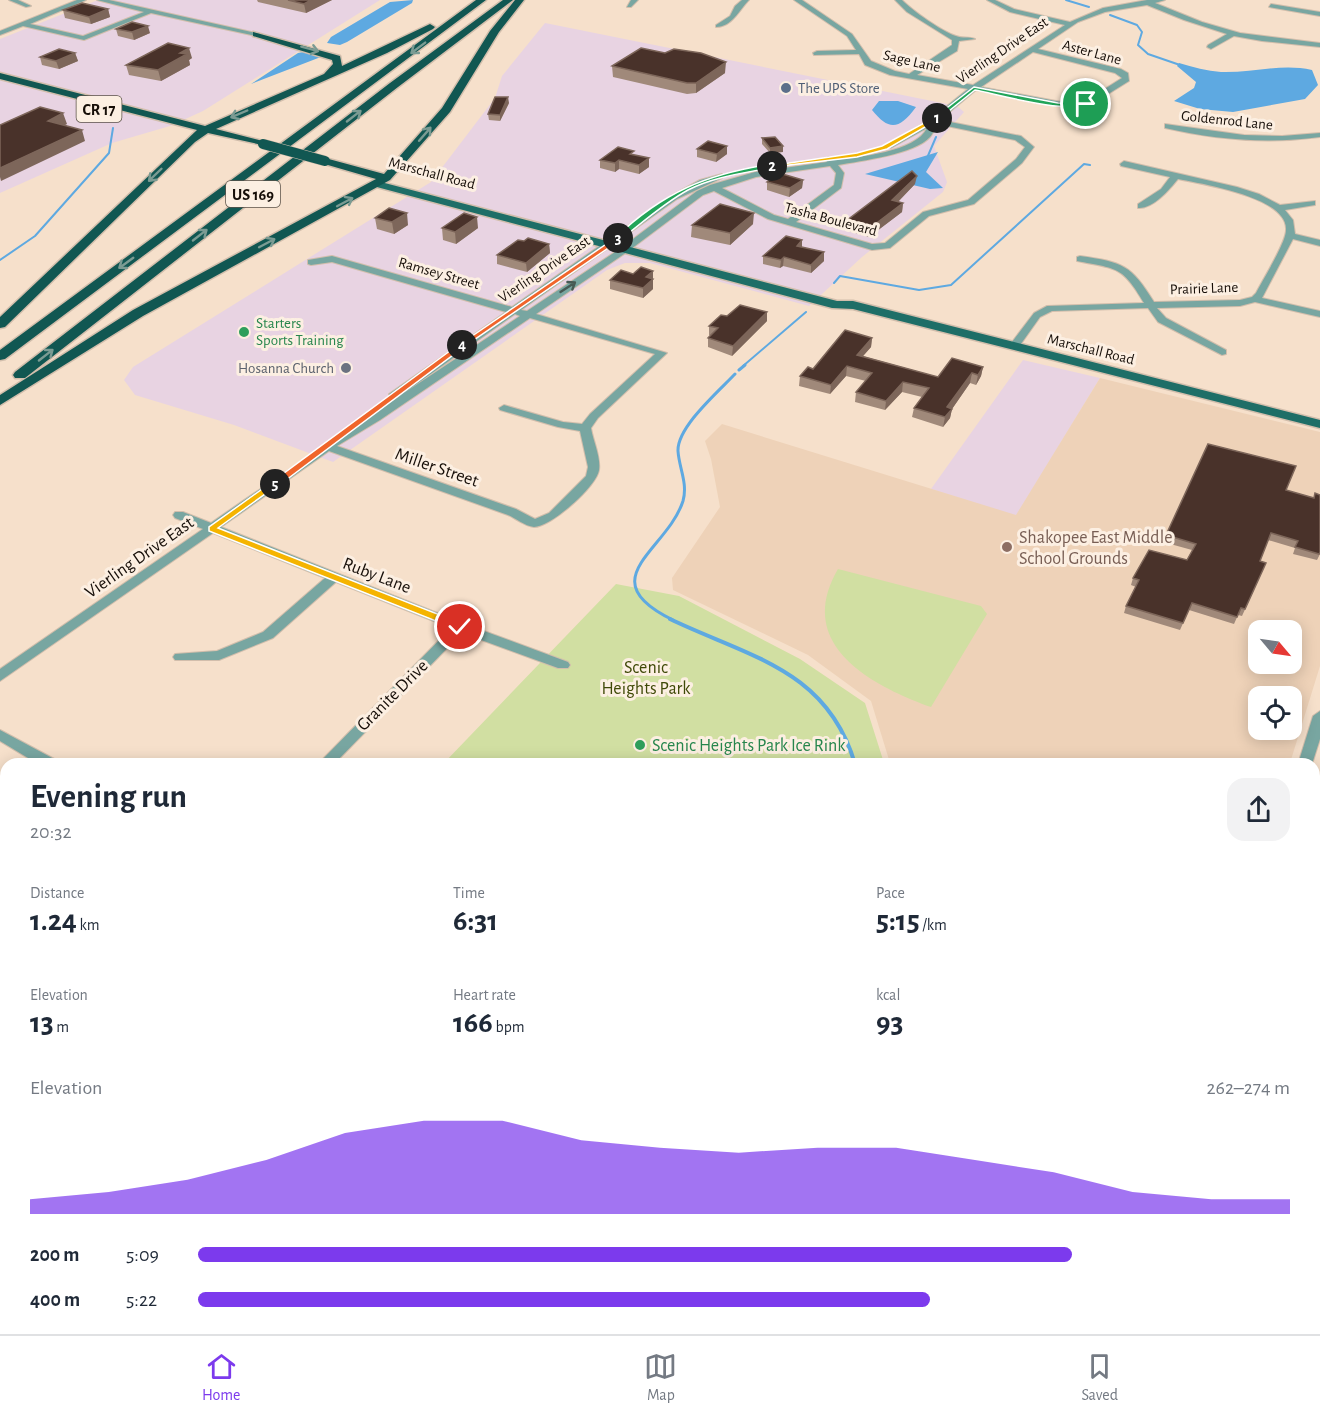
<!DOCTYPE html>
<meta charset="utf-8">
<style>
body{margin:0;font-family:"Alegreya Sans",sans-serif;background:#f2f2f3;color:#1f2937;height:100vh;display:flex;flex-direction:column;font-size:22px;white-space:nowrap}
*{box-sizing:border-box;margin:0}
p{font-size:20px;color:#747a83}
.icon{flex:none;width:33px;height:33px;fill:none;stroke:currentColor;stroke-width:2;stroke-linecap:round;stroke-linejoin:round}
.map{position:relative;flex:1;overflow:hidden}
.sheet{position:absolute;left:0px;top:758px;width:1320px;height:578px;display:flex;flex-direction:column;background:#fff;border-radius:18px 18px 0 0;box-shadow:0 3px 15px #0003}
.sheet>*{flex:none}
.needle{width:39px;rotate:119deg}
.controls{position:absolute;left:1248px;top:620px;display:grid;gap:12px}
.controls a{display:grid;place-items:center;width:54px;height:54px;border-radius:12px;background:#fff;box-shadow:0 3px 15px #0003;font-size:30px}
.pin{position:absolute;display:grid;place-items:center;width:51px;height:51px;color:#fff;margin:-26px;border:3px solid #fff;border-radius:50%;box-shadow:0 2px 6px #0007}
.km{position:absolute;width:30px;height:30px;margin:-15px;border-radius:50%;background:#222;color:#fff;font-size:16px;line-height:30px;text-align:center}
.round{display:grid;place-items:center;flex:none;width:63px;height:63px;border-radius:18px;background:#f2f2f3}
.summary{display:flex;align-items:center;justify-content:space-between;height:102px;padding:0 30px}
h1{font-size:33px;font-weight:700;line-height:45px}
.stats{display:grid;grid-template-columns:repeat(3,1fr);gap:9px;height:102px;padding:6px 30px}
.stats div{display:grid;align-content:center}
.stats b{font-size:30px;font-weight:700}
.stats small{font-size:16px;font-weight:400}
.stats p{font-size:16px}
.chart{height:168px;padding:12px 30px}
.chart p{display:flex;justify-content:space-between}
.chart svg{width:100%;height:108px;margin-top:6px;fill:#7c3aed;opacity:.7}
ul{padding:0 30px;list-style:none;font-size:20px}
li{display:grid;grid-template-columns:96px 72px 1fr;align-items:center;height:45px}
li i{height:15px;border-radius:8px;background:#7c3aed}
.tabs{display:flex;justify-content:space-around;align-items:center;height:84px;border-top:2px solid #e0e1e3;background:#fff;font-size:16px;color:#747a83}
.tabs a{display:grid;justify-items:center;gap:3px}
.tabs .on{color:#7c3aed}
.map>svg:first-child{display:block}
</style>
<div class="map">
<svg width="1320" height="1334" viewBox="0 0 1320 1334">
<rect width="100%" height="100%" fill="#f6e0cb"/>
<path fill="#e8d3e2" d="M98 0H380L203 111 170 126 112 143 0 193V39Z
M545 23 957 106 964 112 934 146 947 182 943 192 862 257 809 306 650 263H625L607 270 333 462 234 425 135 395 124 380 133 367 431 182 495 98 502 76Z
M1023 360 1100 378 1016 516 931 489Z"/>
<path fill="#eed2b8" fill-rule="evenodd" d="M1100 378 1320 432V666L1290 763H890L871 701 808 655 673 590 672 578 720 507 711 459 705 441 722 424 1016 515ZM1258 630H1292V663H1258ZM1258 696H1292V729H1258Z"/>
<path fill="#d1dfa2" d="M838 569 981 606 987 614 931 707C870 685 794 644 838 569Z
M616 584 679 596 800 659 865 703 884 763 443 764Z"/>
<path fill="#5ea9e1" d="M413 0 412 3 347 42 340 45 327 43 331 37 390 2Z
M303 52 326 55 251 84 298 53Z
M1179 63C1193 67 1207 71 1221 72 1252 73 1282 63 1312 70L1318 85 1305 99 1233 112 1200 109 1174 101 1194 88 1196 82 1177 66Z
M879 101H898L916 107C899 130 889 131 872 110Z
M938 152 926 172 943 188 930 189 865 174Z"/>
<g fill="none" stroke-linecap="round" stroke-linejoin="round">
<path stroke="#5ea9e1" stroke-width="2" d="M1066 0 1089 7
M1110 15 1137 25 1142 32 1138 45 1148 54 1180 65
M927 158 936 137
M0 260 35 236 109 153 113 128
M834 283 840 276 919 290 951 285 1084 164 1090 165
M743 366 806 312"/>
<path stroke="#5ea9e1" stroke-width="3" d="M739 370 745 365
M673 620C589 579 667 551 683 501 688 483 679 468 678 451 677 427 719 391 735 374"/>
<path stroke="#5ea9e1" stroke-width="4" d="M670 619C749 657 827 669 855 764"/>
<path stroke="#5ea9e1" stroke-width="5" d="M682 1334 684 1329"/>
<defs>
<path id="minor" d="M9 0H18L31 6 26 7Z
M77 0H86L30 24 83 36 144 12 97 0H109L260 34 256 36 151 13 84 40 23 26 0 35V31Z
M631 0H638L631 7H627Z
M742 0H749C739 10 732 27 716 27V25L730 16 735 6Z
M794 0H802L852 34 871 61 895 71 909 74 952 45V40L907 12 895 0H902C913 11 941 31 956 36 962 39 969 36 975 39L959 41 957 51 917 75 973 85 1065 25 1010 12 987 0H995L1014 9 1070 22 1103 8 1147 0H1165L1155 3 1202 22 1240 33 1320 43V47L1262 41 1234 36 1211 49 1207 47 1208 45 1227 34 1184 20 1147 5 1105 12 1078 22 1038 49 1121 69 1128 73 1129 81 1089 106 1072 108 976 90 940 120 1021 136 1034 147 1022 163 974 204 929 216 890 248 872 250 768 219 714 191 703 195 627 252 536 314 667 353 598 418 591 428C593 441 601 457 599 470 597 486 551 527 534 527 525 526 515 518 508 515L329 451 221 527 465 624 568 662 570 665 568 668H558L462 633 334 764H318L451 628 336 582 273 638 219 660H175L173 657 175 654 217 651 263 632 325 578 213 533 0 681V669L203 529 175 518 173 515 175 512H183L211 523C313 452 417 385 520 316L515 314 397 398H389V394L506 312 332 262 311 265 308 264V260L332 256 512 307 671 196 700 180 722 174V178L677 199 521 310 527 311 621 248 697 191 710 185 755 172 827 162 825 159 829 157 834 160C858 157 916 152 927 128L891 148 884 146 931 119 968 89 890 75 865 65 859 54 814 55 813 53 817 51 856 50 847 36ZM1033 52 1115 73 1122 78 1084 102 1072 104 981 87ZM937 124 1015 140 1025 147 1016 159 968 200 923 212 885 243 872 244 796 222 841 188 844 173 838 165C861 161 915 154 930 137 933 134 935 128 937 124ZM830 166 836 173 834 185 788 219 774 215 722 188 756 177ZM530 318 655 354 590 414 582 424 563 422 504 405 499 408 500 410 558 427 580 431 588 467 586 476 549 513 535 519 516 509 337 446 380 420Z
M1271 4 1320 12V16L1269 7Z
M1165 124 1244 135 1282 136 1320 133V137C1268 144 1216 140 1165 128Z
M1124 161 1237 187 1259 194 1280 205 1315 201V205L1285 210 1293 220 1295 234 1320 240V246L1293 239 1262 298 1320 311V317L1255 302 1240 306 1157 308 1166 318 1226 350V354L1222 355 1158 322 1148 308 1052 311 1040 317 1018 348H1010L1009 346 1034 313 1047 306 1144 303C1122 265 1116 269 1077 261V257L1080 256C1123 262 1131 265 1154 302L1240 300 1252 297 1256 293C1263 279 1286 243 1286 230 1288 197 1202 184 1178 179 1169 190 1153 209 1138 208V204L1161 189 1170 177 1121 166 1120 164Z
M1320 711V739L1312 764H1298L1313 716Z
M0 730 56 760 58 764H38L0 741Z
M1314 787 1320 789V802L1314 800Z
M0 954 6 956V971L0 969Z
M1314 967 1320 969V983L1314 981Z
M6 1076V1097L0 1099V1078Z
M1314 1190 1320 1192V1211L1314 1209Z
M26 1329H48L46 1334H24Z
M469 1329H489L488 1334H468Z
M851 1329H871L869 1334H849Z
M1131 1329H1151L1150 1334H1130Z"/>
<path id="major" d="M377 181 837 301H853L1320 420V428L853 309 832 308 373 186V182Z"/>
<path id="highway" d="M476 0H486L5 359 0 360V350Z
M503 0H513L398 87 25 378H15L13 375 15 372 390 83Z
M515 0H524L499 32 450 112 390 180 143 316 0 405V395L133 310 376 179 321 163V159L325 158 384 174 442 108 490 31Z
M430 24 435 27 433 29 387 53 216 129 267 142V146L208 133 195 142 5 327 0 328V317L197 130 0 79V73L205 126 324 74 333 64 332 60 253 36V32L340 56 342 66Z"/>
</defs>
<use href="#minor" stroke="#d2beac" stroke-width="2"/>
<use href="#major" stroke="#d2beac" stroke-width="3"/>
<use href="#highway" stroke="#d2beac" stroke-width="3"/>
<use href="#minor" fill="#78a6a1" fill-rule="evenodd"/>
<use href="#major" fill="#1e6e67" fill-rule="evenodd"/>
<use href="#highway" fill="#115752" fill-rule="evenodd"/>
<defs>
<path id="highway-bridge" d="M263 144 325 161"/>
</defs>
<use href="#highway-bridge" stroke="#d2beac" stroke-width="11" stroke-linecap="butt"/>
<use href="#highway-bridge" stroke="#115752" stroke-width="10"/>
</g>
<path fill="#a0897a" d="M257 0H332L306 13 258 2Z
M108 9 110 17 91 24 65 18 63 10Z
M116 29 150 33 134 40 118 36Z
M75 53 78 61 59 69 42 65 40 57Z
M192 58 189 60 190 65 161 81 129 75 126 65Z
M612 66 725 73 696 93 687 94 613 77Z
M509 103 500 121 489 120 488 114Z
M762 138 783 146V152L770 153 762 144Z
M697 149 727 154 716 162 697 157Z
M634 155 649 158V167L639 174 619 169 615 172 600 168V160Z
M803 180 802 188 789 197 767 190V182Z
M915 184 898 202 903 203 902 212 869 237 845 230 846 221Z
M375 218 408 225 394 234 377 229Z
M753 224 730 245 691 237 692 225Z
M442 228H478L456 244 443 240Z
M524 241 549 244 550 253 527 272 497 264V255Z
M802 247 824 252V261L811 273 783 266 780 268 763 264V256Z
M653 271V289L643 298 610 289V280L633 274Z
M767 312V321L732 356 708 347V338L710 335H709V326L727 316Z
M872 338 871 347 863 356 938 377 983 367 981 376 976 385 970 383 952 409 950 418 943 427 912 417 914 408 922 397 902 392 885 410 855 402 856 392 866 381 846 376 830 394 799 386 800 376Z
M1286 490 1314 498 1320 495V554L1317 560 1293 554 1295 548 1268 540 1260 561 1263 570 1242 616 1238 615 1234 624 1189 610 1180 630 1124 613 1126 606 1136 587 1131 585 1133 578 1187 560 1192 550 1163 542 1166 535Z"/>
<path fill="#7d665a" d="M311 0H332L306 13 304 4Z
M108 9 110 17 91 24 89 17Z
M148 26 150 33 134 40 132 32Z
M189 48 192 58 189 60 190 65 161 81 158 70 180 53Z
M75 53 78 61 59 69 56 61Z
M726 62 725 73 696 93V83Z
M508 97 509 103 500 121V115Z
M63 113 67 124 52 132 48 121Z
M82 130 85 141 1 181 0 177V168Z
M727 146V154L716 162 717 154Z
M783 146V152L770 153V148Z
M649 158V167L639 174V165Z
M619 160V169L615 172V163Z
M917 176 915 184 891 209 892 200Z
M803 180 802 188 789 197 790 188Z
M903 203 902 212 869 237 870 228Z
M407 213 408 225 394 234 392 222Z
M754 213 753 224 730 245V233Z
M477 217 478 228 456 244 455 232Z
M802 240V248L797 246Z
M549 244 550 253 527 272 526 263Z
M824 252V261L811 273V265Z
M784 257 783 266 780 268 781 260Z
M653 271V289L643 298V288L646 277Z
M767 312V321L732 356 733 346Z
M872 338 871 347 856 364 857 355Z
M847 366 846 376 830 394 831 385Z
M983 367 981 376 976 385 978 375Z
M972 373 970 383 952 409 950 418 943 427 947 407Z
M903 382 902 392 885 410 886 401Z"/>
<path fill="#49322a" stroke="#7d665a" stroke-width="1.5" d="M288 0H311L304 4Z
M82 3 108 9 89 17 63 10Z
M132 22 148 26 132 32 116 29Z
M168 43 189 48 180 53 187 54 158 70 126 65Z
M641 48 665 53 674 49 701 53 726 62 696 83H687L612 66Z
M59 49 75 53 56 61 40 57Z
M495 97H508L500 115 488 114Z
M40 107 63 113 48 121 82 130 0 168V125Z
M775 137 783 146 770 148 762 138Z
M708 141 727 146 717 154 697 149Z
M618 147 634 151 630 154 649 158 639 165 619 160 615 163 600 160Z
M912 171 917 176 892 200 903 203 870 228 846 221Z
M779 173 803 180 790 188 767 182Z
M720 204 754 213 730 233 692 225Z
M389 208 407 213 392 222 375 218Z
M464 213 477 217 455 232 442 228Z
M786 236 802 240 797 246 824 252 811 265 784 257 781 260 763 256Z
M528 238 549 244 526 263 497 255 518 240 524 241Z
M641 267 653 271 646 277 653 279 643 288 610 280 621 270 633 274Z
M740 305 767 312 733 346 708 338 718 328 709 326 721 315 727 316Z
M845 330 872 338 857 355 938 377 952 358 983 367 978 375 972 373 947 407 952 409 945 417 914 408 929 388 903 382 886 401 856 392 872 373 847 366 831 385 800 376 808 367 813 369Z
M1208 444 1296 466 1286 490 1314 498 1315 493 1320 495V552L1319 554 1295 547 1298 541 1271 533 1260 561 1266 563 1245 609 1241 608 1237 617 1192 603 1183 623 1126 606 1139 580 1133 578 1149 550 1187 560 1196 544 1166 535Z"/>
<defs><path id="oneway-shaft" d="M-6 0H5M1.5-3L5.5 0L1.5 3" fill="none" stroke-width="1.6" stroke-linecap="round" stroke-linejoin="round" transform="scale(1.5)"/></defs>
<g stroke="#7b9b93">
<use href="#oneway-shaft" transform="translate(418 48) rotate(143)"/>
<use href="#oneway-shaft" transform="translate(310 49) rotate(15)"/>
<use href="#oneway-shaft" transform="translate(239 114) rotate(157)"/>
<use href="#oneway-shaft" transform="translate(354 116) rotate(-38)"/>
<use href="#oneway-shaft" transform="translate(425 134) rotate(-49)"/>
<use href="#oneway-shaft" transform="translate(155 175) rotate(136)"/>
<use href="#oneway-shaft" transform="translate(345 202) rotate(-28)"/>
<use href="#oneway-shaft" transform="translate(200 235) rotate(-38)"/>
<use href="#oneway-shaft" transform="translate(267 243) rotate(-28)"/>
<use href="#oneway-shaft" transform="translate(126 263) rotate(144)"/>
<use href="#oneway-shaft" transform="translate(46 355) rotate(-38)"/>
</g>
<use stroke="#475a54" href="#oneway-shaft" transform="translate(568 287) rotate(-33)"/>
<path fill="#22a559" stroke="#fff" stroke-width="1.5" d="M974 87 1058 103 1088 104C1067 114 1000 95 975 90L939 119H935V117Z"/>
<path fill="#f5b400" stroke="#fff" stroke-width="1.5" d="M937 116 939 119 887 149 857 157 772 167 769 166 857 153 882 146Z"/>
<path fill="#22a559" stroke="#fff" stroke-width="1.5" d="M772 164 774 167C746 173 715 176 688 190 664 203 642 223 620 240L615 238C663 192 707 174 772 164Z"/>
<path fill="#f0652b" stroke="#fff" stroke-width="1.5" d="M618 236 620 240 465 346 459 345Z"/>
<path fill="#f0652b" stroke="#fff" stroke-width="1.5" d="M462 342 465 346 278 486H272V482Z"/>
<path fill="#f5b400" stroke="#fff" stroke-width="1.5" d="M272 482 279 484 218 528 463 624V629H456L209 531V527Z"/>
<circle fill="#5c6f8a" stroke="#fcefe2" stroke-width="2" cx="786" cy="88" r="6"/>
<g fill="#2e9e5b" stroke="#fcefe2" stroke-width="2">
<circle cx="244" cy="332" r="6"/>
<circle cx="640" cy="745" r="6"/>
</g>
<circle fill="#6b7280" stroke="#fcefe2" stroke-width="2" cx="346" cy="368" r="6"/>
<circle fill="#8d6e63" stroke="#fcefe2" stroke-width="2" cx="1007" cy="547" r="6"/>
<g text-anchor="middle" stroke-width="6" stroke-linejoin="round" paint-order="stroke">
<g font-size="15" fill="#160e08" stroke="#fcefe2">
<text transform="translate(1002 50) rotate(-34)" y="5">Vierling Drive East</text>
<text transform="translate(1092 52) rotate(15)" y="5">Aster Lane</text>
<text transform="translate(912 61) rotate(13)" y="5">Sage Lane</text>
<text transform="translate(1227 120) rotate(6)" y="5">Goldenrod Lane</text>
<text transform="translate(432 173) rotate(15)" y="5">Marschall Road</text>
<text transform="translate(831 219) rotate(15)" y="5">Tasha Boulevard</text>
<text transform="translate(544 269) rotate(-34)" y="5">Vierling Drive East</text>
<text transform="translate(439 273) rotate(16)" y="5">Ramsey Street</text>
<text transform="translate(1204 288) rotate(-2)" y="5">Prairie Lane</text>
<text transform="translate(1091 349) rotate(14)" y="5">Marschall Road</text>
</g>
<g font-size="15" fill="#4e5e75" stroke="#fcefe2" text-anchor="start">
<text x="798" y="93">The UPS Store</text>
</g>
<g font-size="15" fill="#27864d" stroke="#fcefe2" text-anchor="start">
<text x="256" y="328">Starters<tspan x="256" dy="17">Sports Training</tspan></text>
</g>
<g font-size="15" fill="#5b616d" stroke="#fcefe2" text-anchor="end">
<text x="334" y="373">Hosanna Church</text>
</g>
<g fill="#fcefe2" stroke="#5b5249" stroke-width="1.5">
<rect x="76.5" y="96" width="45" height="26" rx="4.5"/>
<rect x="226" y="181" width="54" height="26" rx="4.5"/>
</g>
<g font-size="16" font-weight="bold" fill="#160e08">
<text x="99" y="115">CR 17</text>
<text x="253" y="200">US 169</text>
</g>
<g font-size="18" fill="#160e08" stroke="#fcefe2">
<text transform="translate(437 467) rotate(19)" y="6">Miller Street</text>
<text transform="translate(139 557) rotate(-35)" y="6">Vierling Drive East</text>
<text transform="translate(377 575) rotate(21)" y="6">Ruby Lane</text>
<text transform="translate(392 695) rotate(-45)" y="6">Granite Drive</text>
</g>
<g font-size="18" fill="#785e54" stroke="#fcefe2" text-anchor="start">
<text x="1019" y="543">Shakopee East Middle<tspan x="1019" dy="21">School Grounds</tspan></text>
</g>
<g font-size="18" fill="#3f4907" stroke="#fcefe2">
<text x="646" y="673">Scenic<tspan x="646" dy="21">Heights Park</tspan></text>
</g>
<g font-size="18" fill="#27864d" stroke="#fcefe2" text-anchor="start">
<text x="652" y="751">Scenic Heights Park Ice Rink</text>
</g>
</g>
</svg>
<div class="controls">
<a><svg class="needle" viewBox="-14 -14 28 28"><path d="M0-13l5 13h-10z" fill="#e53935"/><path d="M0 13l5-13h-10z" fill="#747a83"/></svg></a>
<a><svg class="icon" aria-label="locate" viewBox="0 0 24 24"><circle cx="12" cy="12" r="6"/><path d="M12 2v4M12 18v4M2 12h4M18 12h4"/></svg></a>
</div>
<div class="pin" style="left:1086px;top:104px;background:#1e9e55"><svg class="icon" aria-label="arrive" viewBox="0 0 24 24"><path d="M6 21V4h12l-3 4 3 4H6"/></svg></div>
<div class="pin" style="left:460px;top:627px;background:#d93025"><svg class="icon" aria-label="check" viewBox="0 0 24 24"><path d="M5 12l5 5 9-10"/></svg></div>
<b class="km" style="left:937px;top:118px">1</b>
<b class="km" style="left:772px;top:166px">2</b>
<b class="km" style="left:618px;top:238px">3</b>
<b class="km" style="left:462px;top:345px">4</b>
<b class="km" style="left:275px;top:484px">5</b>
<section class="sheet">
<div class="summary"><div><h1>Evening run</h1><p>20:32</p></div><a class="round"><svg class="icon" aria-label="share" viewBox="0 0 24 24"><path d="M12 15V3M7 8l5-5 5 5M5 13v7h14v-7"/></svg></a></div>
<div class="stats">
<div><p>Distance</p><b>1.24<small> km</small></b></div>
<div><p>Time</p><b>6:31</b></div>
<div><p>Pace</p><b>5:15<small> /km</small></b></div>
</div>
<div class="stats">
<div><p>Elevation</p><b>13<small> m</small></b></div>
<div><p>Heart rate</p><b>166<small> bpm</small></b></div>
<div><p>kcal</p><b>93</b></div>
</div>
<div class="chart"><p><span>Elevation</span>262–274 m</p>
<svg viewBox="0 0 160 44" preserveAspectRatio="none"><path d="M0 44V38L10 35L20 30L30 22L40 11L50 6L60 6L70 14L80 17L90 19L100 17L110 17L120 22L130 27L140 35L150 38L160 38V44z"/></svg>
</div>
<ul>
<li><b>200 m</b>5:09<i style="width:80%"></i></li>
<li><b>400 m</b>5:22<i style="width:67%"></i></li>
</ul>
</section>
</div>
<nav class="tabs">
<a class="on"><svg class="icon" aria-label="home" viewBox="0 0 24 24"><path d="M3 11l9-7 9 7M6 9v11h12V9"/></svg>Home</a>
<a><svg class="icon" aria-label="map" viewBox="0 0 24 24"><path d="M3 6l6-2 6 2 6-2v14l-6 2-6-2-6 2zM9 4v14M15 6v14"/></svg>Map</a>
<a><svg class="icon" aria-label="saved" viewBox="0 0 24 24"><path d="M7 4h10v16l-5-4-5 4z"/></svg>Saved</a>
</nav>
